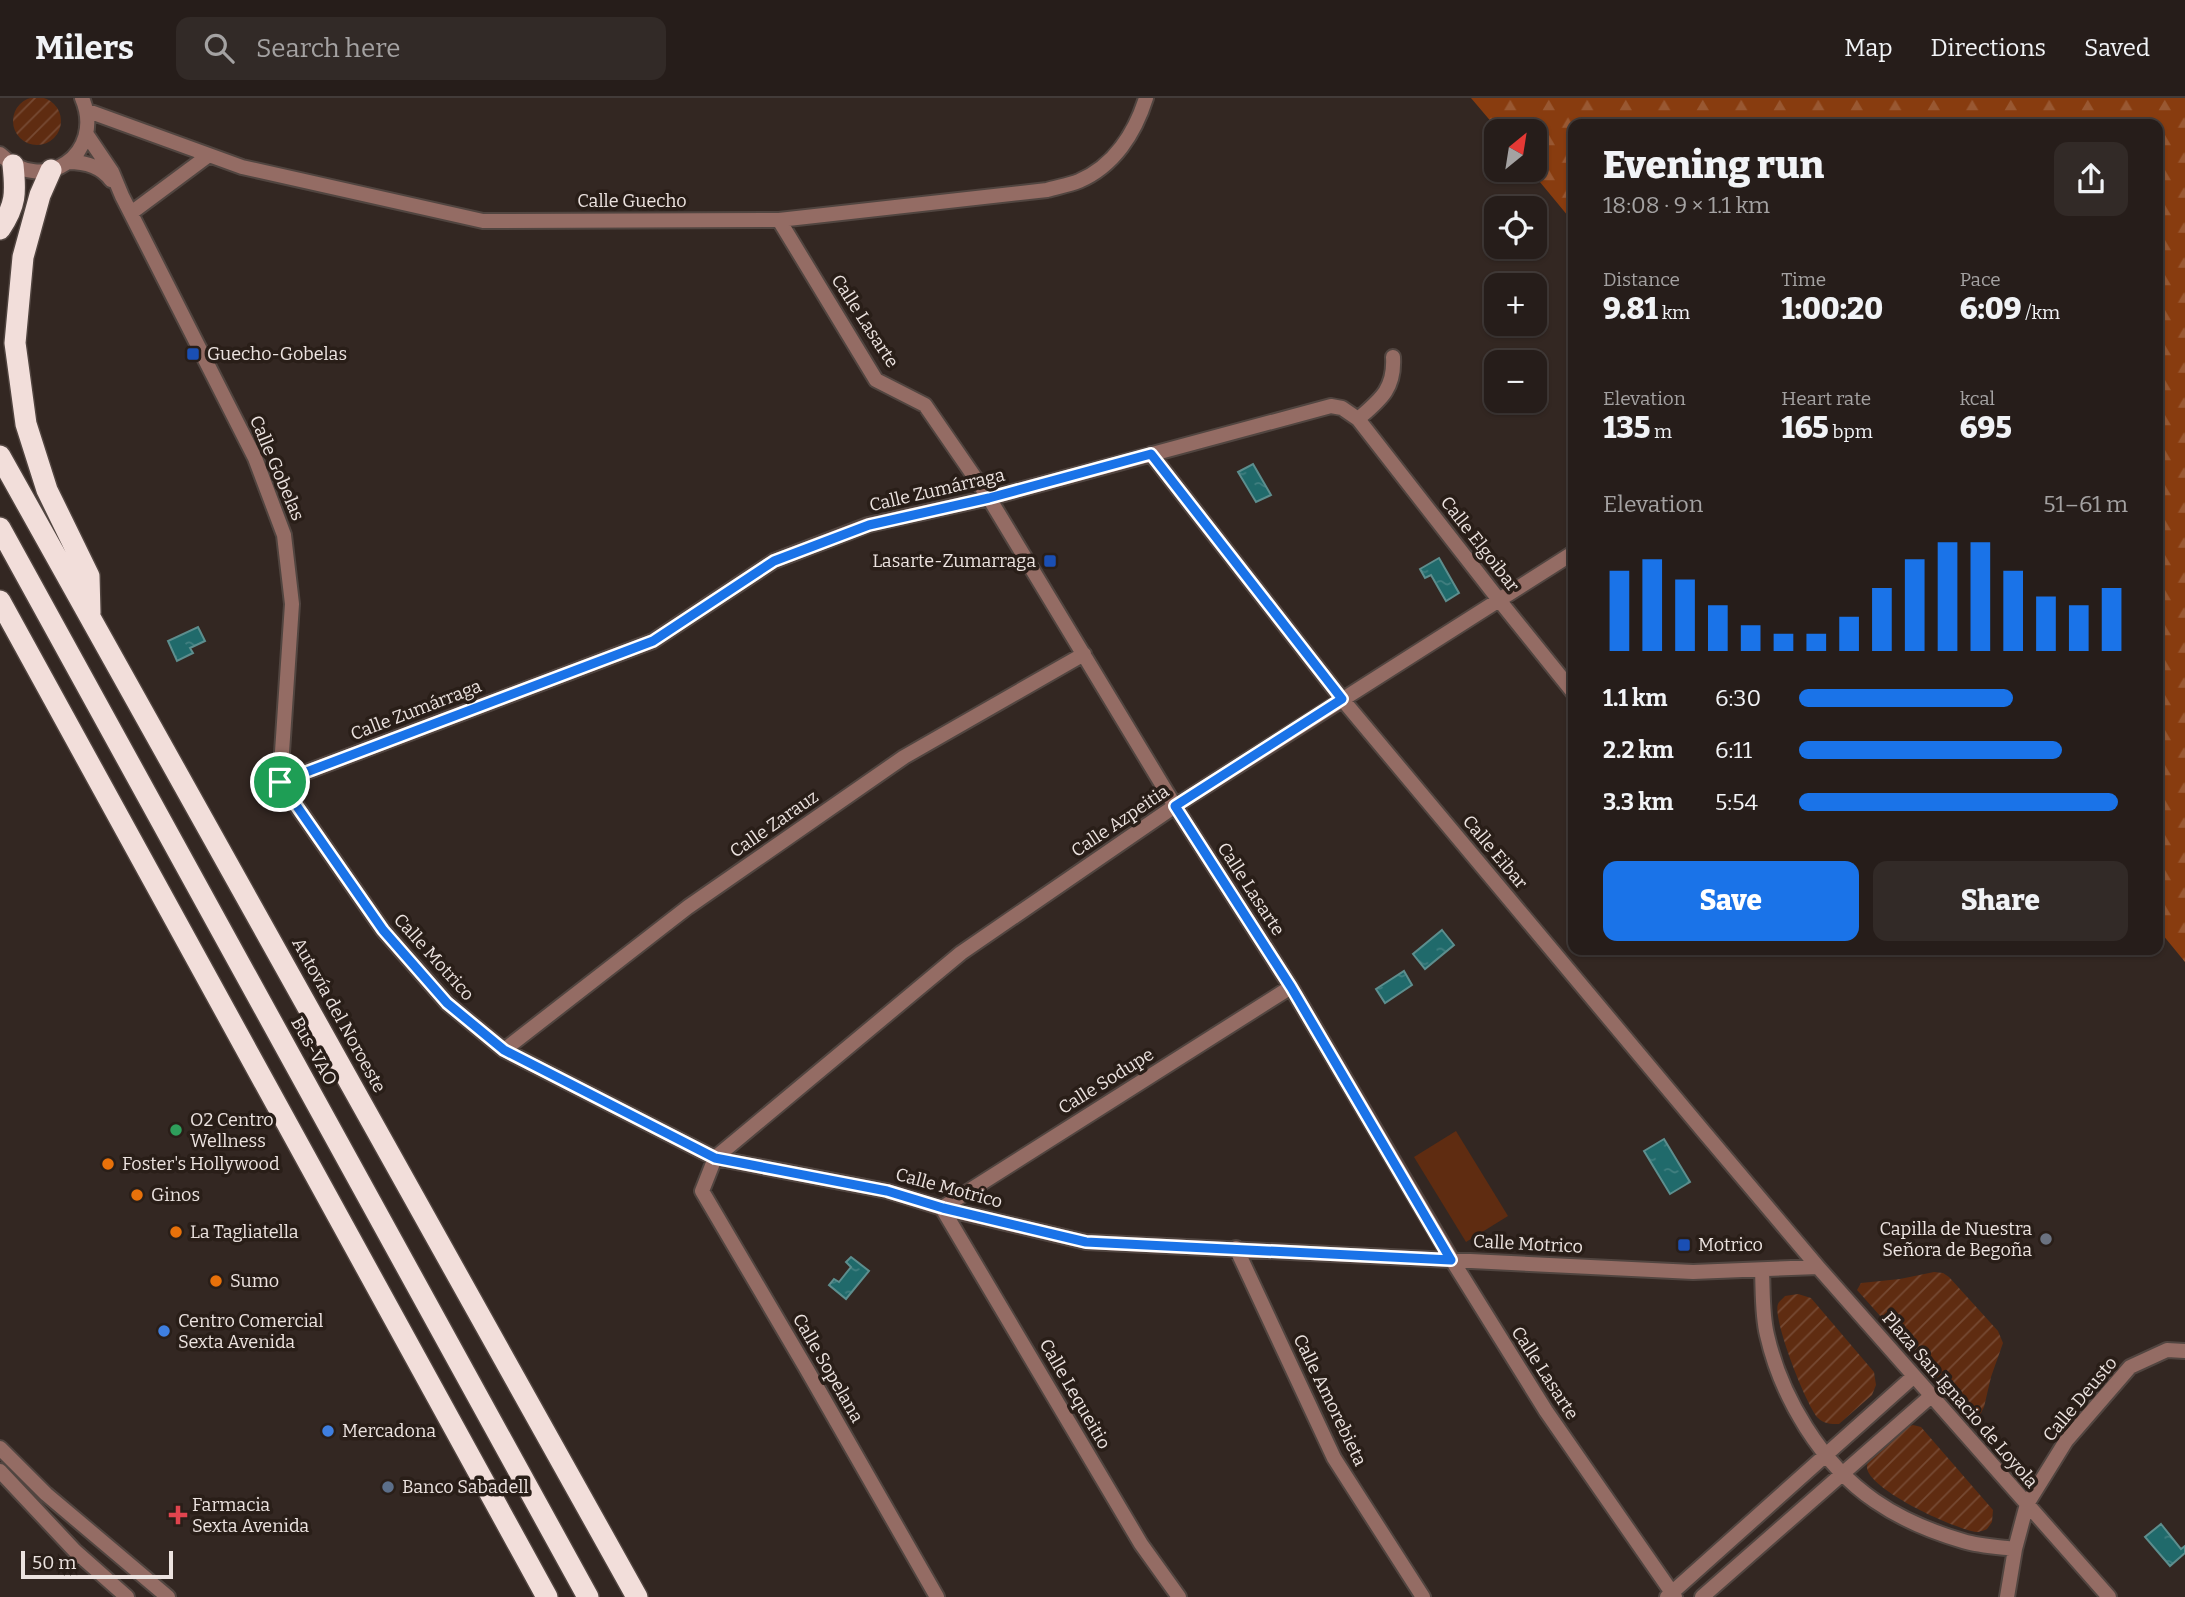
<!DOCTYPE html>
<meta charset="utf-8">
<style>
body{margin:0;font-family:Bitter,serif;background:#322a27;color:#f1f3f6;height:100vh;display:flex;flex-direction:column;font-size:26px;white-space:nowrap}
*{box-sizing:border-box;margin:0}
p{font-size:23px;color:#a4a2a2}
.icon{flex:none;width:38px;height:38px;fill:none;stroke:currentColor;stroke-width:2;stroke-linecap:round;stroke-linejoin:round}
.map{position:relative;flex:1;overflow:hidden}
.sheet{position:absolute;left:1568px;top:21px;width:595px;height:836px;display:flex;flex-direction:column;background:#261d1a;border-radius:14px;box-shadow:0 2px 5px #0004,0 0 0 2px #423b39}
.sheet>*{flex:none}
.needle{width:46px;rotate:30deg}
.tools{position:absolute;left:1484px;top:21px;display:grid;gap:14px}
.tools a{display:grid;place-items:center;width:63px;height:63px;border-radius:14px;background:#261d1a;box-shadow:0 2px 5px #0004,0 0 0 2px #423b39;font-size:35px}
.scale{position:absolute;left:21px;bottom:18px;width:152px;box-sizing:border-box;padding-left:7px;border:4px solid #ece3e0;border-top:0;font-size:19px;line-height:24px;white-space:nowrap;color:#ece3e0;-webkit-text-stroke:5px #291e18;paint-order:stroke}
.pin{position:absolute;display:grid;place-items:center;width:60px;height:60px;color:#fff;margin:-30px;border:4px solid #fff;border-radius:50%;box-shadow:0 2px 7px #0007}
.round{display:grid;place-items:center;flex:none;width:74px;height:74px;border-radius:14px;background:#322a27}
.summary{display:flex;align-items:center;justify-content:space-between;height:119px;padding:0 35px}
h1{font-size:38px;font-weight:800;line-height:52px}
.stats{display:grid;grid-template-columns:repeat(3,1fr);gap:10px;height:119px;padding:7px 35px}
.stats div{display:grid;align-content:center}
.stats b{font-size:30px;font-weight:800}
.stats small{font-size:19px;font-weight:400}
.stats p{font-size:19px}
.chart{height:196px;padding:14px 35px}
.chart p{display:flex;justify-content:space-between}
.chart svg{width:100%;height:126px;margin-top:7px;stroke:#1a73e8;stroke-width:6}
.cta{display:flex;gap:14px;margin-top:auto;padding:14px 35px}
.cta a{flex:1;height:80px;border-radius:14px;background:#1a73e8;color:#fff;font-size:28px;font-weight:800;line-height:80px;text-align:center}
.cta a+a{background:#322a27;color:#f1f3f6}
ul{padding:0 35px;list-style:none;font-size:23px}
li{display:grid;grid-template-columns:112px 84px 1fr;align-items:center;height:52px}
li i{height:18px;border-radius:9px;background:#1a73e8}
header{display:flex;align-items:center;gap:42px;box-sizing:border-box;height:98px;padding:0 35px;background:#261d1a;border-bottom:2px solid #423b39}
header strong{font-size:33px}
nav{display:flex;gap:38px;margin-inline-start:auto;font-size:24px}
.search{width:490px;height:63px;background:#322a27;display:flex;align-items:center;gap:18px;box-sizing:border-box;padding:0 24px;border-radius:14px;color:#a4a2a2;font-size:26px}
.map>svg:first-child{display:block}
</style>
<header>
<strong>Milers</strong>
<div class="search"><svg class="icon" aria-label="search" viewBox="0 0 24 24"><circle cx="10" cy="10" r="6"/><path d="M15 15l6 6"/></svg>Search here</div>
<nav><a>Map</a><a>Directions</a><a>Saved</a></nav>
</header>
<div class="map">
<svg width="2185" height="1499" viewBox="0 0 2185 1499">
<defs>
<pattern id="forest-firs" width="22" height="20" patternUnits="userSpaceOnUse" patternTransform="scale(1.75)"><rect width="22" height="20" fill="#883c0f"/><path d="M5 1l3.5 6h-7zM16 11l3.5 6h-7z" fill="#995832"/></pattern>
<pattern id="garden-furrows" width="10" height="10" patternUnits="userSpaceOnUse" patternTransform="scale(1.75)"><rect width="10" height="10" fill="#5f2c11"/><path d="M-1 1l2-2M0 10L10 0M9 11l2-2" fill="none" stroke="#764a33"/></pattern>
<pattern id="water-ripples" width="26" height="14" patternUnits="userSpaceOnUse" patternTransform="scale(1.75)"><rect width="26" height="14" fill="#206a6b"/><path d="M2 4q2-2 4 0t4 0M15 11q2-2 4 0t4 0" fill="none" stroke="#417f80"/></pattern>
</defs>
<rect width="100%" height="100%" fill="#332722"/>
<path fill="url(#forest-firs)" d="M1471 0H2185V864L2158 831V26H1573V124L1530 72H1535V33H1499Z"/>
<path fill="url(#garden-furrows)" d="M13 23a24 24 0 1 1 48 0a24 24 0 1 1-48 0Z
M1934 1174 1943 1175 1949 1179 1998 1233 2003 1245 1991 1279 1984 1309 1980 1317 1973 1322 1857 1192 1861 1185 1900 1181Z
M1798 1196 1811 1200 1874 1274 1876 1287 1872 1297 1839 1326C1831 1326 1824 1326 1818 1320 1807 1309 1772 1221 1778 1206 1779 1203 1783 1201 1785 1198Z
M1913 1327 1921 1329 1993 1412 1992 1424 1987 1431C1985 1432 1979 1434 1977 1434 1956 1432 1867 1391 1867 1369 1867 1359 1875 1354 1882 1348 1892 1339 1900 1331 1913 1327Z"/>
<path fill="#5f2c11" d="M1456 1033 1508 1118 1466 1144 1414 1059Z"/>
<path fill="url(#water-ripples)" stroke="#5d8e8e" stroke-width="2" d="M1253 366 1271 397 1256 404 1238 374Z
M1439 460 1459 495 1446 503 1431 477 1425 480 1420 471Z
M198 529 205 543 190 550 193 555 177 563 168 543Z
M1442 832 1454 847 1425 871 1413 856Z
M1404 873 1412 887 1385 905 1376 891Z
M1664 1041 1690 1084 1670 1096 1644 1053Z
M851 1159 869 1173 846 1201 829 1187 834 1181 839 1184 851 1169 846 1164Z
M2161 1426 2181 1451 2185 1448V1455L2170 1468 2145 1439Z"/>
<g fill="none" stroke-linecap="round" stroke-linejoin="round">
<defs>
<path id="minor" d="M88 13 242 69 483 123 779 122 1047 92C1057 89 1069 87 1079 83 1114 68 1135 35 1146 0
M87 37 112 74 122 98 255 360 284 437 292 506 280 684
M0 56C43 99 106 56 82 0
M68 64C85 64 101 68 111 82
M131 115 209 57
M779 122 876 282 925 307 989 400 1175 708 1291 889 1452 1162 1546 1313 1675 1499
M1358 321C1380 302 1395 291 1393 259
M1151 356 1342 601 1704 1034 1818 1169 2109 1499
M280 684 383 832 447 905 504 952 715 1060 887 1093 942 1110 1086 1144 1693 1174 1818 1169
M280 684 653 543 774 463 868 427 989 400 1331 308 1342 310 1358 321 1499 502 1573 594
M504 952 688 809 904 659 1084 556
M1236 1150 1334 1360 1423 1499
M1762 1173C1763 1194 1762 1217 1767 1237 1781 1299 1821 1366 1875 1403 1901 1421 1932 1434 1963 1443 1979 1448 1998 1449 2015 1451
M937 1499 806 1270 702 1093 715 1060 961 855 1175 708 1573 455
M1179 1499 1141 1446 942 1110 1291 889
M1667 1499 1914 1278
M1702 1499 1931 1298
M2007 1499 2015 1451 2027 1406 2066 1343 2130 1269 2167 1252 2185 1253"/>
<path id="tertiary" d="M0 1350 46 1396 168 1499
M0 1373 75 1453 127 1499"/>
<path id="motorway" d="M51 72 40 97 23 159 15 245 26 326 47 392 89 478 90 515
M0 131C16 107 16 95 13 67
M0 358 637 1499
M0 430 588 1499
M0 503 547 1499"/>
</defs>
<use href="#minor" stroke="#514540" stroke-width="18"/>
<use href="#tertiary" stroke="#514540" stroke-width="18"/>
<use href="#motorway" stroke="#514540" stroke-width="24"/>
<use href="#minor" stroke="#946c64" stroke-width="14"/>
<use href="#tertiary" stroke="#946c64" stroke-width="14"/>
<use href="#motorway" stroke="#f2deda" stroke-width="21"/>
</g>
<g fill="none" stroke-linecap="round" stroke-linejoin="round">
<defs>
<path id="route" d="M1151 356 1342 601 1175 708 1291 889 1451 1162 1086 1144 943 1110 887 1093 715 1060 504 952 447 905 383 832 280 684 653 543 774 463 869 427 989 400Z"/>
</defs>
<use href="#route" stroke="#fff" stroke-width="14"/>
<use href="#route" stroke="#1a73e8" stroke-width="9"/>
</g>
<g fill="#1a4fb4" stroke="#291e18" stroke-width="2.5">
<rect x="186" y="249" width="14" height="14" rx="3.5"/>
<rect x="1043" y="456" width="14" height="14" rx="3.5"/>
<rect x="1677" y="1140" width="14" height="14" rx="3.5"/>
</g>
<circle fill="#2e9e5b" stroke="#291e18" stroke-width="2.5" cx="176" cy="1032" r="7"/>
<g fill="#e8710a" stroke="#291e18" stroke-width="2.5">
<circle cx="108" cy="1066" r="7"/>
<circle cx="137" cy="1097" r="7"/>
<circle cx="176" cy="1134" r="7"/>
<circle cx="216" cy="1183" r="7"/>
</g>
<circle fill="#6b7280" stroke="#291e18" stroke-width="2.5" cx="2046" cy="1141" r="7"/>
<g fill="#3f7fe0" stroke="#291e18" stroke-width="2.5">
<circle cx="164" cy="1233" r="7"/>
<circle cx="328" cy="1333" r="7"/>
</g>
<circle fill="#5c6f8a" stroke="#291e18" stroke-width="2.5" cx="388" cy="1389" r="7"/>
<path fill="#e0444e" stroke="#291e18" stroke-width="2.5" d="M174.5 1406.5h7v7h7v7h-7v7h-7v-7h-7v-7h7z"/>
<g text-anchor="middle" stroke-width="7" stroke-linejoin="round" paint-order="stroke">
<g font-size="18" fill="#ece3e0" stroke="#291e18">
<text x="632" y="109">Calle Guecho</text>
<text transform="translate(865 223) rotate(57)" y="6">Calle Lasarte</text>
<text transform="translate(277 370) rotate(67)" y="6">Calle Gobelas</text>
<text transform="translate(937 392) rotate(-13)" y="6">Calle Zumárraga</text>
<text transform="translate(1480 446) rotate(52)" y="6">Calle Elgoibar</text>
<text transform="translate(416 612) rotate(-21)" y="6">Calle Zumárraga</text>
<text transform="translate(1120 723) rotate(-34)" y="6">Calle Azpeitia</text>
<text transform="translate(774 726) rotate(-35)" y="6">Calle Zarauz</text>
<text transform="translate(1495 754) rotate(50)" y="6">Calle Eibar</text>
<text transform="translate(1251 791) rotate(57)" y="6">Calle Lasarte</text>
<text transform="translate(434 859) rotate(48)" y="6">Calle Motrico</text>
<text transform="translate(339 917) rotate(61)" y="6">Autovía del Noroeste</text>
<text transform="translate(314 953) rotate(61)" y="6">Bus-VAO</text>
<text transform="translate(1106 983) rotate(-32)" y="6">Calle Sodupe</text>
<text transform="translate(949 1090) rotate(15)" y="6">Calle Motrico</text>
<text transform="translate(1528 1146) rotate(3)" y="6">Calle Motrico</text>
<text transform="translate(828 1270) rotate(60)" y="6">Calle Sopelana</text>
<text transform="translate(1545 1275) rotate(57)" y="6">Calle Lasarte</text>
<text transform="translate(1075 1296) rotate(60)" y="6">Calle Lequeitio</text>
<text transform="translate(2080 1301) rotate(-50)" y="6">Calle Deusto</text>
<text transform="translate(1330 1302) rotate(64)" y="6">Calle Amorebieta</text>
<text transform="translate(1960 1302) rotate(49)" y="6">Plaza San Ignacio de Loyola</text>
</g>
<g font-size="18" fill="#ece3e0" stroke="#291e18" text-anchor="start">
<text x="207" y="262">Guecho-Gobelas</text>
<text x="1036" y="469" text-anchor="end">Lasarte-Zumarraga</text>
<text x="190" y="1028">O2 Centro<tspan x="190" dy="21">Wellness</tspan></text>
<text x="122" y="1072">Foster's Hollywood</text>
<text x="151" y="1103">Ginos</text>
<text x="2032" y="1137" text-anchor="end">Capilla de Nuestra<tspan x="2032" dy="21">Señora de Begoña</tspan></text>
<text x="190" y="1140">La Tagliatella</text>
<text x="1698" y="1153">Motrico</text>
<text x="230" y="1189">Sumo</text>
<text x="178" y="1229">Centro Comercial<tspan x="178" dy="21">Sexta Avenida</tspan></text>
<text x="342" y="1339">Mercadona</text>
<text x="402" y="1395">Banco Sabadell</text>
<text x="192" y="1413">Farmacia<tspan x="192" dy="21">Sexta Avenida</tspan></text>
</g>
</g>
</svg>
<div class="tools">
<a><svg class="needle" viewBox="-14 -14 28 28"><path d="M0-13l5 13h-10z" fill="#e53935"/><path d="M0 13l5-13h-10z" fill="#a4a2a2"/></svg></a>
<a><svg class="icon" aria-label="locate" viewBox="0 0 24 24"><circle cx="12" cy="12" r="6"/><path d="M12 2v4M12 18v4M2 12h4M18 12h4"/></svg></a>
<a>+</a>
<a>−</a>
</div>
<div class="scale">50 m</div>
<div class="pin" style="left:280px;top:684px;background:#1e9e55"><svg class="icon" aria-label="arrive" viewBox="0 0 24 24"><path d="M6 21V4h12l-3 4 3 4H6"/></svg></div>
<section class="sheet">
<div class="summary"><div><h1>Evening run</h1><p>18:08 · 9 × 1.1 km</p></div><a class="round"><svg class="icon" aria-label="share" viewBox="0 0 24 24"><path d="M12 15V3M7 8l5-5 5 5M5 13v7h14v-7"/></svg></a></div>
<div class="stats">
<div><p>Distance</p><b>9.81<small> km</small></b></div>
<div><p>Time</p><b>1:00:20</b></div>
<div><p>Pace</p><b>6:09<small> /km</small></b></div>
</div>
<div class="stats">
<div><p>Elevation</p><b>135<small> m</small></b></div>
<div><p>Heart rate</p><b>165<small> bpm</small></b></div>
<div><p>kcal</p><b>695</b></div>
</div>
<div class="chart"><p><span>Elevation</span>51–61 m</p>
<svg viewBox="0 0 160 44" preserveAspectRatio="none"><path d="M5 44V16M15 44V12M25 44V19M35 44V28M45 44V35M55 44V38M65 44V38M75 44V32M85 44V22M95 44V12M105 44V6M115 44V6M125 44V16M135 44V25M145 44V28M155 44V22"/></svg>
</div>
<ul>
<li><b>1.1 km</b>6:30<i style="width:65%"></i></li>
<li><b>2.2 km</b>6:11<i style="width:80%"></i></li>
<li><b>3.3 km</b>5:54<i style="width:97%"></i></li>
</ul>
<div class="cta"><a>Save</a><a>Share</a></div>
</section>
</div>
